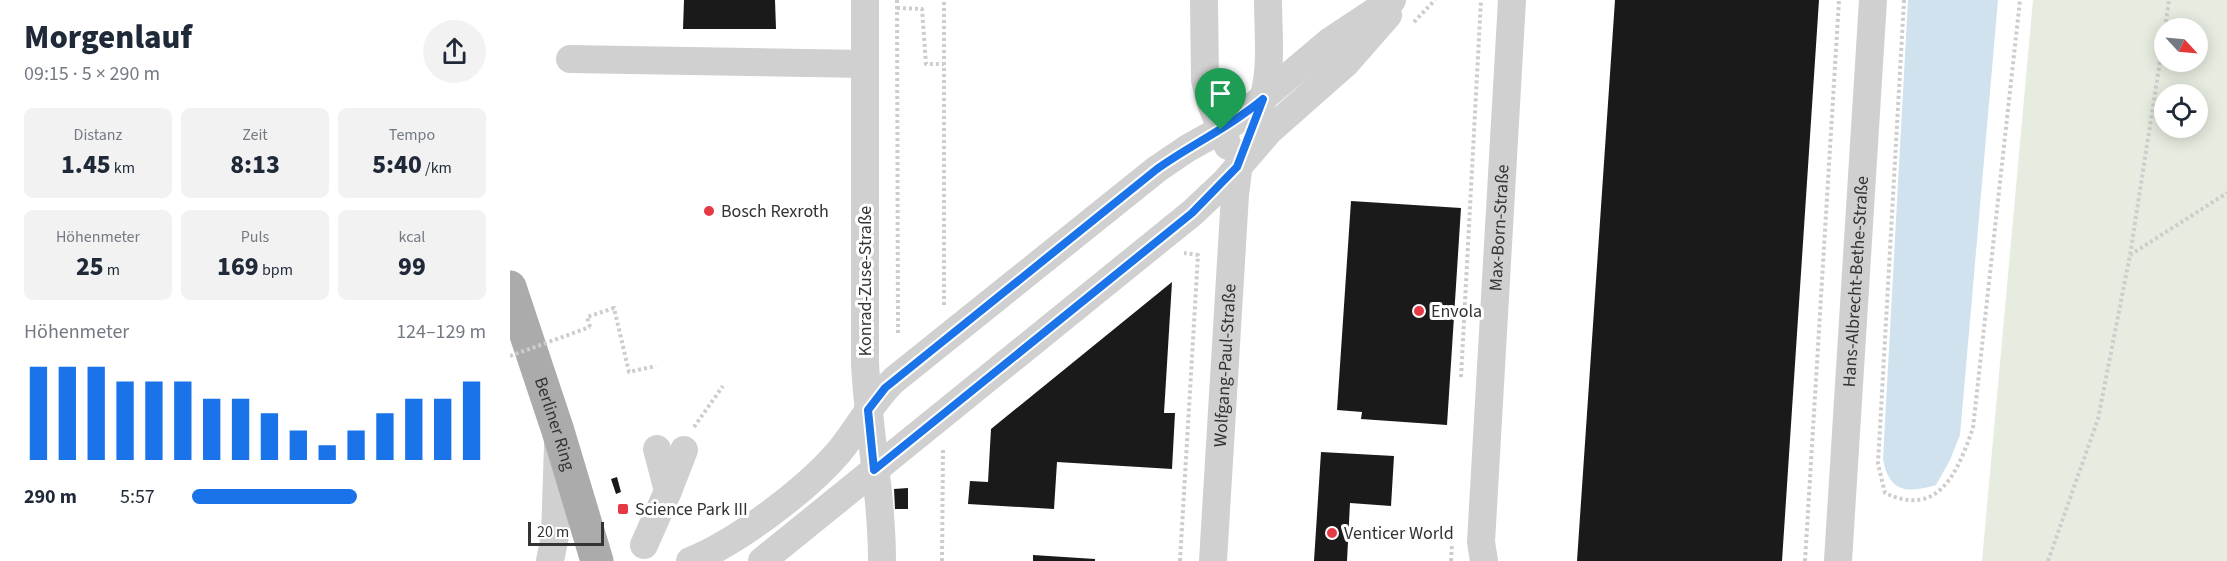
<!DOCTYPE html>
<html lang="de">
<meta charset="utf-8">
<style>
body{margin:0;font-family:"Source Sans 3",sans-serif;background:#f2f2f3;color:#1f2937;height:100vh;display:flex;flex-direction:column;font-size:22px;white-space:nowrap}
*{box-sizing:border-box;margin:0}
p{font-size:20px;color:#747a83}
.icon{flex:none;width:33px;height:33px;fill:none;stroke:currentColor;stroke-width:2;stroke-linecap:round;stroke-linejoin:round}
.map{position:relative;flex:1;overflow:hidden}
.details{display:flex;flex-direction:column;background:#fff;width:510px}
.details>*{flex:none}
.needle{width:39px;rotate:116deg}
.buttons{position:absolute;left:1644px;top:18px;display:grid;gap:12px}
.buttons a{display:grid;place-items:center;width:54px;height:54px;border-radius:50%;background:#fff;box-shadow:0 3px 15px #0003;font-size:30px}
.scale{position:absolute;left:18px;bottom:15px;width:76px;box-sizing:border-box;padding-left:6px;border:3px solid #333;border-top:0;font-size:16px;line-height:21px;white-space:nowrap;color:#333;-webkit-text-stroke:4px #fff;paint-order:stroke}
.pin{position:absolute;display:grid;place-items:center;width:51px;height:51px;color:#fff;margin:-62px -26px;border-radius:50% 50% 50% 0;rotate:-45deg;box-shadow:0 0 6px #0007}
.pin .icon{rotate:45deg}
.round{display:grid;place-items:center;flex:none;width:63px;height:63px;border-radius:32px;background:#f2f2f3}
.head{display:flex;align-items:center;justify-content:space-between;height:102px;padding:0 24px}
h1{font-size:33px;font-weight:800;line-height:45px}
.metrics{display:grid;grid-template-columns:repeat(3,1fr);gap:9px;height:102px;padding:6px 24px}
.metrics div{display:grid;align-content:center;border-radius:9px;background:#f2f2f3;text-align:center}
.metrics b{font-size:26px;font-weight:800}
.metrics small{font-size:16px;font-weight:400}
.metrics p{font-size:16px}
.chart{height:168px;padding:12px 24px}
.chart p{display:flex;justify-content:space-between}
.chart svg{width:100%;height:108px;margin-top:6px;stroke:#1a73e8;stroke-width:6}
ul{padding:0 24px;list-style:none;font-size:20px}
li{display:grid;grid-template-columns:96px 72px 1fr;align-items:center;height:45px}
li i{height:15px;border-radius:8px;background:#1a73e8}
main{display:flex;flex:1;min-height:0}
.map>svg:first-child{display:block}
</style>
<main>
<section class="details">
<div class="head"><div><h1>Morgenlauf</h1><p>09:15 · 5 × 290 m</p></div><a class="round"><svg class="icon" aria-label="share" viewBox="0 0 24 24"><path d="M12 15V3M7 8l5-5 5 5M5 13v7h14v-7"/></svg></a></div>
<div class="metrics">
<div><p>Distanz</p><b>1.45<small> km</small></b></div>
<div><p>Zeit</p><b>8:13</b></div>
<div><p>Tempo</p><b>5:40<small> /km</small></b></div>
</div>
<div class="metrics">
<div><p>Höhenmeter</p><b>25<small> m</small></b></div>
<div><p>Puls</p><b>169<small> bpm</small></b></div>
<div><p>kcal</p><b>99</b></div>
</div>
<div class="chart"><p><span>Höhenmeter</span>124–129 m</p>
<svg viewBox="0 0 160 44" preserveAspectRatio="none"><path d="M5 44V6M15 44V6M25 44V6M35 44V12M45 44V12M55 44V12M65 44V19M75 44V19M85 44V25M95 44V32M105 44V38M115 44V32M125 44V25M135 44V19M145 44V19M155 44V12"/></svg>
</div>
<ul>
<li><b>290 m</b>5:57<i style="width:56%"></i></li>
</ul>
</section>
<div class="map">
<svg width="1717" height="561" viewBox="0 0 1717 561">
<rect width="100%" height="100%" fill="#fff"/>
<path fill="#e6ecdf" fill-rule="evenodd" d="M1523 0H1717V561H1472ZM1654 28H1688V62H1654ZM1654 94H1688V128H1654Z"/>
<path fill="#cfe2ee" d="M1398 0H1488L1450 435 1440 460 1426 485C1396 494 1379 492 1373 459Z"/>
<path fill="#1a1a1a" d="M174 0H265L266 29H173Z
M1105 0H1309L1272 561H1067Z
M841 201 951 208 937 425 851 419 852 412 827 410Z
M662 282 654 413H665L662 469 547 462 544 509 458 504 460 481 478 482 481 429Z
M811 452 884 456 881 506 840 503 837 561H804Z
M107 477 111 492 106 494 101 479Z
M398 488V509H385L384 489Z
M523 555 585 559V561H523Z"/>
<g fill="none" stroke-linecap="round" stroke-linejoin="round">
<path stroke="#cdcdcd" stroke-width="4" stroke-dasharray="3 3" stroke-linecap="butt" d="M387 0 388 335
M1394 0 1368 464 1375 493C1430 519 1448 470 1463 428L1510 0
M387 8 412 9 416 64H434
M904 22 925 0
M1655 28 1659 0
M1620 255 1717 193
M434 305V0
M80 327 77 317 104 308 119 372 146 366
M951 377 971 0
M184 427 213 386
M432 561 433 448
M670 561 688 255 674 253
M941 561 942 543
M1295 561 1329 0
M1538 561 1588 419 1620 255 1654 35"/>
<g stroke="#d0d0d0" stroke-width="28">
<path d="M355 0V363C358 429 372 495 372 561"/>
<path d="M694 0 695 80 700 101 718 146"/>
<path d="M60 59 355 64"/>
<path d="M751 105C763 73 758 34 758 0"/>
<path d="M158 491 174 450"/>
<path d="M134 545 158 491 147 449"/>
<path d="M40 561 45 536 48 445"/>
<path d="M180 561C226 543 296 490 328 453 348 429 361 402 384 380L647 169 678 148 723 123 819 42 882 0"/>
<path d="M252 561 682 213 715 182 759 131 836 63 878 15"/>
<path id="s1" d="M703 561 725 195 729 162"/>
<path id="s2" d="M974 561 971 542 1002 0"/>
<path id="s3" d="M1328 561 1363 0"/>
</g>
<path stroke="#ababab" stroke-width="33" id="s4" d="M0 287 48 431 87 561"/>
<path stroke="#cdcdcd" stroke-width="4" stroke-dasharray="3 3" stroke-linecap="butt" d="M0 356 80 327"/>
</g>
<g fill="none" stroke-linecap="round" stroke-linejoin="round">
<defs>
<path id="route" d="M753 99 727 167 682 213 364 470 358 410 375 388 647 169C682 144 720 127 753 99Z"/>
</defs>
<use href="#route" stroke="#fff" stroke-width="12"/>
<use href="#route" stroke="#1a73e8" stroke-width="8"/>
</g>
<g fill="#e63946" stroke="#fff" stroke-width="2">
<circle cx="199" cy="211" r="6"/>
<circle cx="909" cy="311" r="6"/>
<rect x="107" y="503" width="12" height="12" rx="3"/>
<circle cx="822" cy="533" r="6"/>
</g>
<g text-anchor="middle" stroke-width="6" stroke-linejoin="round" paint-order="stroke">
<g font-size="18" fill="#333" stroke="#fff" text-anchor="start">
<text x="211" y="217">Bosch Rexroth</text>
<text x="921" y="317">Envola</text>
<text x="125" y="515">Science Park III</text>
<text x="834" y="539">Venticer World</text>
</g>
<g font-size="18" fill="#333" stroke="#fff">
<text dy="6" stroke="none"><textPath href="#s2" startOffset="334">Max-Born-Straße</textPath></text>
<text transform="translate(355 281) rotate(-90)" y="6">Konrad-Zuse-Straße</text>
<text dy="6" stroke="none"><textPath href="#s3" startOffset="280">Hans-Albrecht-Bethe-Straße</textPath></text>
<text dy="6" stroke="none"><textPath href="#s1" startOffset="196">Wolfgang-Paul-Straße</textPath></text>
<text dy="6" stroke="none"><textPath href="#s4" startOffset="144">Berliner Ring</textPath></text>
</g>
</g>
</svg>
<div class="buttons">
<a><svg class="needle" viewBox="-14 -14 28 28"><path d="M0-13l5 13h-10z" fill="#e53935"/><path d="M0 13l5-13h-10z" fill="#747a83"/></svg></a>
<a><svg class="icon" aria-label="locate" viewBox="0 0 24 24"><circle cx="12" cy="12" r="6"/><path d="M12 2v4M12 18v4M2 12h4M18 12h4"/></svg></a>
</div>
<div class="scale">20 m</div>
<div class="pin" style="left:711px;top:130px;background:#1e9e55"><svg class="icon" aria-label="arrive" viewBox="0 0 24 24"><path d="M6 21V4h12l-3 4 3 4H6"/></svg></div>
</div>
</main>
